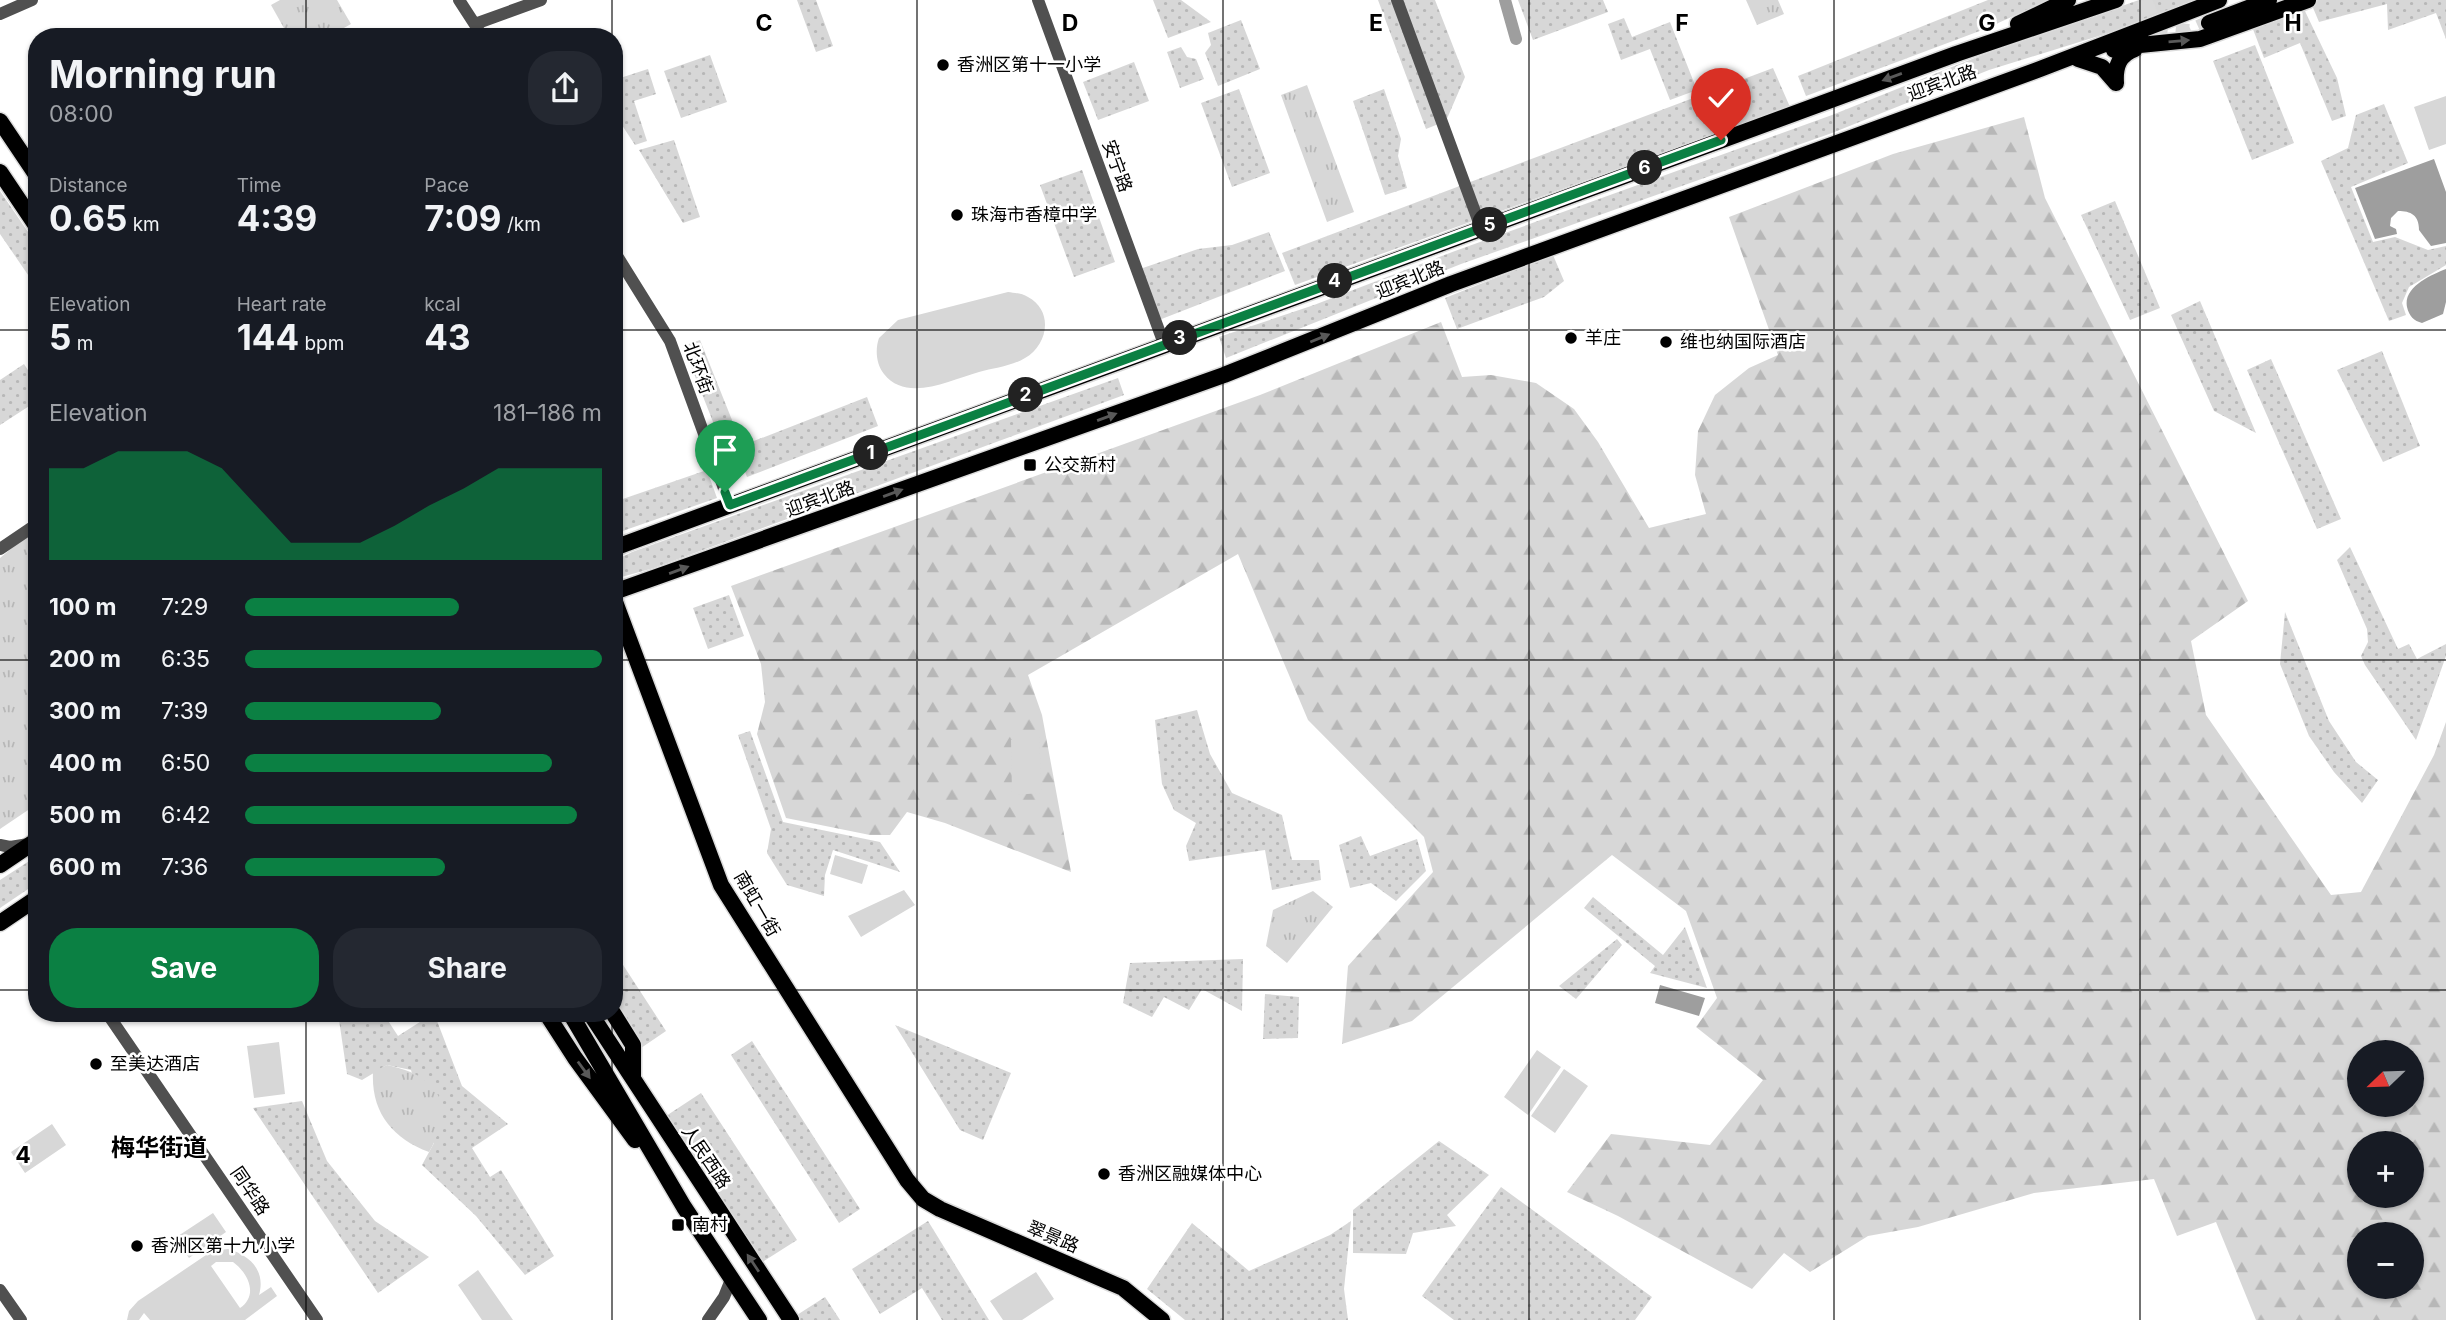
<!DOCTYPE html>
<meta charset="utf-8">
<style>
body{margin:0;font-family:Inter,"Noto Sans SC",sans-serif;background:#242831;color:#f1f3f6;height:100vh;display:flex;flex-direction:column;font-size:26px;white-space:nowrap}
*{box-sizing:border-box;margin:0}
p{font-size:23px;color:#9ea1a6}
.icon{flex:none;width:38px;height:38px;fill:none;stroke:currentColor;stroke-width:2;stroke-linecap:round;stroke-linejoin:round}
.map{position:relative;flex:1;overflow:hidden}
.side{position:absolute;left:28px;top:28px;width:595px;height:994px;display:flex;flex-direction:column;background:#171b24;border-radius:28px;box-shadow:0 2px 5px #0004}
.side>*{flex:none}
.needle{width:46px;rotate:247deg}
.tools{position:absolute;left:2347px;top:1040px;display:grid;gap:14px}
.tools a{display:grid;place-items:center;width:77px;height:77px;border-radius:50%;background:#171b24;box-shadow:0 2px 5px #0004;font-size:35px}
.pin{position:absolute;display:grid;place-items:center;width:60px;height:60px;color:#fff;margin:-72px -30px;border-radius:50% 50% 50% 0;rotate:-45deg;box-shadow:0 0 7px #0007}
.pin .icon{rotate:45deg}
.km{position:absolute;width:35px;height:35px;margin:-18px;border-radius:50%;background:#222;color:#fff;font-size:19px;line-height:35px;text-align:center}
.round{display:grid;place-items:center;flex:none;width:74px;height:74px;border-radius:28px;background:#242831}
.headline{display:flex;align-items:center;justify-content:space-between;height:119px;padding:0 21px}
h1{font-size:38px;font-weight:700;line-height:52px}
.stats{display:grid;grid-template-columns:repeat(3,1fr);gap:10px;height:119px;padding:7px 21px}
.stats div{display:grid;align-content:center}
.stats b{font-size:35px;font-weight:700}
.stats small{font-size:19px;font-weight:400}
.stats p{font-size:19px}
.chart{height:196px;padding:14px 21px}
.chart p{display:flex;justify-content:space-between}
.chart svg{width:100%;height:126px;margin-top:7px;fill:#0b8043;opacity:.7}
.cta{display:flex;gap:14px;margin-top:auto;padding:14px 21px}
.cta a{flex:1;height:80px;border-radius:28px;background:#0b8043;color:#fff;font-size:28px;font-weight:700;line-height:80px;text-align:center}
.cta a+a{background:#242831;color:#f1f3f6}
ul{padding:0 21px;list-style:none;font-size:23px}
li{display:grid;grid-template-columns:112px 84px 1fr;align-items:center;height:52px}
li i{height:18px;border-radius:9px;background:#0b8043}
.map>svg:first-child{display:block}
</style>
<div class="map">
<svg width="2446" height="1320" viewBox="0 0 2446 1320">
<defs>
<pattern id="grass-dots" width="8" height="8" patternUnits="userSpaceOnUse" patternTransform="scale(1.75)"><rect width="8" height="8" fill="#d7d7d7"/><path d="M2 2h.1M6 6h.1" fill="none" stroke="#b7b7b7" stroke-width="1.8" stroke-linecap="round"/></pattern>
<pattern id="forest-firs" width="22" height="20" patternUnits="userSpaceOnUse" patternTransform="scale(1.75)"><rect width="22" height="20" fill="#d7d7d7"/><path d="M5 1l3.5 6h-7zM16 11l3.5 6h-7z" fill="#b7b7b7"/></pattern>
<pattern id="park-tufts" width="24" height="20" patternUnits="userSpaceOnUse" patternTransform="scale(1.75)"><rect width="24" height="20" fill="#d7d7d7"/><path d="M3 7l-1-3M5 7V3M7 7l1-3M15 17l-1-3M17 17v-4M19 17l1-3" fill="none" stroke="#b7b7b7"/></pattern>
</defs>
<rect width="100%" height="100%" fill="#fff"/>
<path fill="url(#grass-dots)" d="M797 0H816L833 46 816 52Z
M1153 0H1181L1211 22 1168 38Z
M1378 0H1435L1465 77 1446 121 1426 129Z
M1518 0H1603L1608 12 1533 40Z
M1988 0H2049L1985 29 1806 96 1798 76Z
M2139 0H2197L2118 30 1989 70 1832 133 1461 264 1226 358 1219 337 1314 305 1455 251 1832 115 1987 53Z
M2318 0H2446V39L2436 13 2388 30 2387 4 2319 22 2311 3Z
M2303 7 2337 78 2346 116 2332 121 2300 43 2264 58 2251 24Z
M1624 18 1632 37 1670 22 1697 90 1670 100 1650 49 1621 60 1608 24Z
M1241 20 1260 69 1218 86 1205 53 1211 45 1208 33Z
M2255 45 2294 143 2252 160 2213 61Z
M1181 47 1187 57 1196 59 1204 79 1180 88 1167 52Z
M710 55 727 102 681 118 664 71Z
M1134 62 1149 101 1098 120 1083 82Z
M1773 68 1790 107 1295 285 1282 253Z
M648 69 656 94 634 101 647 141 635 145 614 113V80Z
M1239 89 1270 173 1232 187 1201 103Z
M1384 89 1401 139 1398 156 1407 188 1385 195 1353 101Z
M2384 104 2408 163 2351 187 2373 242 2395 237 2428 250 2446 246V265L2409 287 2402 303 2406 315 2389 321 2321 161 2348 148 2356 115Z
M674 140 700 217 683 223 639 150Z
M1082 170 1115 262 1074 277 1040 185Z
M0 191 37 245V288L0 234Z
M2115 201 2160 308 2130 320 2081 215Z
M1269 232 1285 271 1159 320 1140 269 1198 249 1232 245Z
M1553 255 1564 281 1544 297 1457 329 1445 298Z
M2200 301 2256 433 2214 411 2171 315Z
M700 340 740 440 723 447 683 346Z
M2382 351 2420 446 2383 462 2337 370Z
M2271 359 2341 519 2317 529 2247 370Z
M24 364 37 384V401L0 425V380Z
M1118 378 1124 395 654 568 614 579V561L632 552Z
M867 397 878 426 747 477 736 448Z
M707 470 717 498 614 534V502Z
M2350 547 2398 649 2409 644 2417 659 2446 644V656L2416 740 2365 665 2361 656 2368 642 2367 629 2337 560Z
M729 595 744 636 708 649 693 608Z
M2285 612 2329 721 2356 762 2378 780 2362 803 2334 772 2309 736 2280 664Z
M1197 710 1210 754 1232 793 1282 815 1292 860H1319L1321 880 1272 890 1265 850 1189 861 1186 846 1196 823 1174 810 1162 784 1155 720Z
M750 731 783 822 880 842 900 872 833 850 825 875 824 896 787 885 767 853 771 829 738 735Z
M1361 836 1370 856 1417 839 1426 871 1396 901 1371 883 1350 888 1339 845Z
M37 856V883L0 908V880Z
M1593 897 1663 955 1685 927 1707 988 1650 973 1655 966 1584 908Z
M1617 939 1622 945 1576 999 1559 986Z
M614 951 666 1031 641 1048 614 1005Z
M1243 959 1242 1011 1202 989 1189 1010 1164 997 1152 1017 1123 1003 1130 963Z
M1265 994 1299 997 1298 1038 1263 1039Z
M338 1013H383L398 1036 434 1013 462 1086 508 1124 472 1148 490 1177 501 1170 554 1256 525 1275 476 1216 422 1165 434 1143 411 1070 387 1065 362 1080 347 1074Z
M895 1025 1011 1073 983 1140 960 1130Z
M752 1041 860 1209 839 1223 731 1055Z
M701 1093 797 1240 761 1263 666 1116Z
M302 1101 327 1161 375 1221 429 1257 378 1293 253 1108Z
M1439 1141 1489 1175 1447 1215 1456 1226 1413 1233 1406 1254 1353 1253V1210Z
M1501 1187 1652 1297 1635 1320H1454L1422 1296Z
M928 1221 989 1320H942L922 1288 880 1314 852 1269Z
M1351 1221 1344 1289 1348 1320H1185L1147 1289 1192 1223 1249 1271 1330 1235Z
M825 1297 840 1320H800L797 1315Z"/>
<path fill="url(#forest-firs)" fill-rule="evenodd" d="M2024 117 2045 198 2248 601 2191 641 2206 715 2331 895 2361 892 2434 755 2446 722V1320H2256L2216 1222 2177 1236 2154 1179 2034 1193 1918 1227 1868 1236 1810 1272 1784 1253 1752 1289 1618 1216 1567 1192 1611 1134 1710 1145 1763 1080 1696 1027 1717 998 1686 911 1612 855 1412 1021 1342 1044 1348 966 1433 872 1424 837 1308 720 1238 554 1028 675 1042 715 1071 872 945 823 907 812 890 835H870L786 818 757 734 765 702 761 664 731 586 1260 395 1441 322 1462 377 1491 375 1536 383 1574 409 1598 442 1649 528 1706 514 1695 475 1698 431 1715 395 1749 368 1778 355 1729 217 1893 154ZM2359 1052H2412V1104H2359ZM2359 1143H2412V1195H2359ZM2359 1234H2412V1286H2359Z"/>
<path fill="url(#park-tufts)" d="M280 0H337L351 24 328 37H289L271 5Z
M1746 0H1778L1784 14 1757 25Z
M1307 85 1354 212 1327 222 1281 95Z
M37 527V804L0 829V558Z
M1313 891 1333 907 1287 963 1266 946 1273 910Z
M387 1065C438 1076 457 1103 429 1152 392 1138 371 1112 373 1072Z"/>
<path fill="#d7d7d7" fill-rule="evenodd" d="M2446 96V144L2429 150 2414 107Z
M1008 292C1014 293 1022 293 1028 297 1054 311 1048 345 1025 358 1012 366 994 368 979 372 950 380 907 403 884 374 876 364 875 349 879 338L898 320Z
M1039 737 1042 793 1012 795 1011 740Z
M835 855 868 865 862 884 830 874Z
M904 890 915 905 861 937 848 916Z
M279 1042 285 1094 254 1098 247 1046Z
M1537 1050 1561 1067 1528 1115 1504 1097Z
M1564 1069 1588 1086 1555 1133 1531 1116Z
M52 1124 66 1145 25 1173 11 1152Z
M213 1213 226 1232 189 1258 175 1238Z
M228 1249C250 1255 266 1271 259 1295L271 1287 277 1296 245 1320H150L144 1313 139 1320H127L129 1311 138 1301 212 1251ZM216 1262H233C248 1273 259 1295 240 1308L211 1266Z
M478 1270 513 1320H482L458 1285Z
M1036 1272 1054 1299 1022 1320H1003L990 1301Z"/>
<path fill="#9e9e9e" d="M2434 159 2446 192V243L2431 246 2419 230C2419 215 2411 211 2398 211L2391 218 2390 226 2396 229 2397 234 2375 239 2355 188Z
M2446 269V302L2443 314 2422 323C2414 321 2409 316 2407 307 2403 287 2431 275 2446 269Z
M1660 985 1705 998 1699 1016 1655 1003Z"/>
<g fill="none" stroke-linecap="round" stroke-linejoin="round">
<path stroke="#9e9e9e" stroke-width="12" d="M1505 0 1516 39"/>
<path stroke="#d9d9d9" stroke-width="16" stroke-dasharray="16 8" stroke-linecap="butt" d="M2144 0 2150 15 2165 30 2189 32 2209 23"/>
<defs>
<path id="major" d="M2209 23 2269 0
M2018 24 2068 0
M2114 50 2130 46 2200 39 2308 0
M2078 59 2102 67 2116 83
M2116 83C2115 66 2119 55 2135 49
M0 121 37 176
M0 172 37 227
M614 548 1956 54 2116 0
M614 592 1224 375 1451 284 2040 69 2219 0
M614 599 721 885 907 1180 923 1199 940 1209 1123 1288 1162 1320
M0 865 37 840
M0 923 37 898
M546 1013 575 1058 635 1140
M570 1013 684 1207 759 1320
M590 1013 791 1320
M613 1013 633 1045V1079"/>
</defs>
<use href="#major" stroke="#dbdbdb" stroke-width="19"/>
<path stroke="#505050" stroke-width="12" d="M459 0 483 37
M1038 0 1164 344
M1397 0 1481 228
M0 14 32 0
M475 24 541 0
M614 251 670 341 730 505
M0 549 37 524
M0 845 10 847 29 844
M107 1013 317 1320
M0 1290 21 1320
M708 1320 724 1297 732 1277"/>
<use href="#major" stroke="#000" stroke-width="16"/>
</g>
<defs><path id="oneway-solid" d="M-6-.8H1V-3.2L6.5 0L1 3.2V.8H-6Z" transform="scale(1.75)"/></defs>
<g fill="#595959">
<use href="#oneway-solid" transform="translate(2179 41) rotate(-5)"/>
<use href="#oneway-solid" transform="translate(1892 77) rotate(160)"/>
<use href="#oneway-solid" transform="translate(1320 338) rotate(-22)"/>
<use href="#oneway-solid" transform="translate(1107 417) rotate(-20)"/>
<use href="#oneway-solid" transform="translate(893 493) rotate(-20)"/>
<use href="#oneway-solid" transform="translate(679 570) rotate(-20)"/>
<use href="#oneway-solid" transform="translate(584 1070) rotate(54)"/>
<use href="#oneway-solid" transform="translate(753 1263) rotate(-124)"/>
</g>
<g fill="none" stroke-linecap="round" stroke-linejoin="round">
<defs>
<path id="route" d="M725 492 730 505 1721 140"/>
</defs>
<use href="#route" stroke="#fff" stroke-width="14"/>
<use href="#route" stroke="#0b8043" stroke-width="9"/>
</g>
<path fill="none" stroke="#000" stroke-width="2" stroke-opacity="0.55" d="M306 0V37M612 0V37M917 0V1320M1223 0V1320M1529 0V1320M1834 0V1320M2140 0V1320M0 330H37M614 330H2446M0 660H37M614 660H2446M0 990H37M614 990H2446M306 1013V1320M612 1013V1320"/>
<g fill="#000" stroke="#fff" stroke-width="2.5">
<circle cx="943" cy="65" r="7"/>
<circle cx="957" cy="215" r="7"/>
<circle cx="1571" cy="338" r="7"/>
<circle cx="1666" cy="342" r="7"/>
<rect x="1023" y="458" width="14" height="14" rx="3.5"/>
<circle cx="96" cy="1064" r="7"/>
<circle cx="1104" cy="1174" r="7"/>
<rect x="671" y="1218" width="14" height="14" rx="3.5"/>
<circle cx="137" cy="1246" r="7"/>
</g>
<g text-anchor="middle" stroke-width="5" stroke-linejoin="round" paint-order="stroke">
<g font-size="18" fill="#000" stroke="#fff" text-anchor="start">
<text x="957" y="71">香洲区第十一小学</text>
<text x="971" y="221">珠海市香樟中学</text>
<text x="1585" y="344">羊庄</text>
<text x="1680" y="348">维也纳国际酒店</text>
<text x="1044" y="471">公交新村</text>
<text x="110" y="1070">至美达酒店</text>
<text x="1118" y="1180">香洲区融媒体中心</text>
<text x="692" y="1231">南村</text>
<text x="151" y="1252">香洲区第十九小学</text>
</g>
<g font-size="18" fill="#000" stroke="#fff">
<text transform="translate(1942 83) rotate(-20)" y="6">迎宾北路</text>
<text transform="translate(1117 166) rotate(70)" y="6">安宁路</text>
<text transform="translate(1410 280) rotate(-22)" y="6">迎宾北路</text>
<text transform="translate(698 368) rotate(70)" y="6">北环街</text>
<text transform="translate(820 499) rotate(-20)" y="6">迎宾北路</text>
<text transform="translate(757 904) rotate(60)" y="6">南虹一街</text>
<text transform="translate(706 1157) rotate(56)" y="6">人民西路</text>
<text transform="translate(250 1191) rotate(56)" y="6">同华路</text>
<text transform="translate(1053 1237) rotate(23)" y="6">翠景路</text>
</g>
<g font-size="24" font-weight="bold" fill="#000" stroke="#fff">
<text x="159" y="1156">梅华街道</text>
</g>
</g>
<g font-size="23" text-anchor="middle" font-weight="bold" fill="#000" stroke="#fff" stroke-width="5" stroke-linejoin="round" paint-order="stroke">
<text x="764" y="31">C</text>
<text x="1070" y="31">D</text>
<text x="1376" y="31">E</text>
<text x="1682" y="31">F</text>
<text x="1987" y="31">G</text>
<text x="2293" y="31">H</text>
<text x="23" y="1163">4</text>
</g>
</svg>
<div class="tools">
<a><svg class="needle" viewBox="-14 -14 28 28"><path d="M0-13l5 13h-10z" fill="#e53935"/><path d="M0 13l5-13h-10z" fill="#9ea1a6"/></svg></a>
<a>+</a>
<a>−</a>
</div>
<div class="pin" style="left:725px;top:492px;background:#1e9e55"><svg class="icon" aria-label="arrive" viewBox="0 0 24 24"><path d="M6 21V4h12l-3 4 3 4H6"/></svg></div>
<div class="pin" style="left:1721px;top:140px;background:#d93025"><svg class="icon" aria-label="check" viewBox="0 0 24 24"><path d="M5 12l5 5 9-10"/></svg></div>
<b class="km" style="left:871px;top:453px">1</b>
<b class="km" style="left:1026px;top:395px">2</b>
<b class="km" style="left:1180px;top:338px">3</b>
<b class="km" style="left:1335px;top:281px">4</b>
<b class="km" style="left:1490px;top:225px">5</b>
<b class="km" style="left:1645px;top:168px">6</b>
<section class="side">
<div class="headline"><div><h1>Morning run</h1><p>08:00</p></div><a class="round"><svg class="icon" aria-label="share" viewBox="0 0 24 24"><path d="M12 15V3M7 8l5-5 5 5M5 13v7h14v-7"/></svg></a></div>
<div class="stats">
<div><p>Distance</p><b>0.65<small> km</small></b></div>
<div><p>Time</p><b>4:39</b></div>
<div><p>Pace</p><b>7:09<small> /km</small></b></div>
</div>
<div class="stats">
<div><p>Elevation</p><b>5<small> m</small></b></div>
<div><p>Heart rate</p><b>144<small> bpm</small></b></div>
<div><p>kcal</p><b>43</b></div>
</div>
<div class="chart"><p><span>Elevation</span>181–186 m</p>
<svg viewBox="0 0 160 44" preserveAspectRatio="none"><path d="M0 44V12L10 12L20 6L30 6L40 6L50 12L60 25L70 38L80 38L90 38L100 32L110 25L120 19L130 12L140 12L150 12L160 12V44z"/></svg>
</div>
<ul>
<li><b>100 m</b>7:29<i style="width:60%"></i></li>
<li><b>200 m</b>6:35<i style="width:100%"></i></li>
<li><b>300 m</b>7:39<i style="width:55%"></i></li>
<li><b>400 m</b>6:50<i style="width:86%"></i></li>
<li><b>500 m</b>6:42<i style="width:93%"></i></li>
<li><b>600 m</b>7:36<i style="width:56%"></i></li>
</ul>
<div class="cta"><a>Save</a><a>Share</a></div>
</section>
</div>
